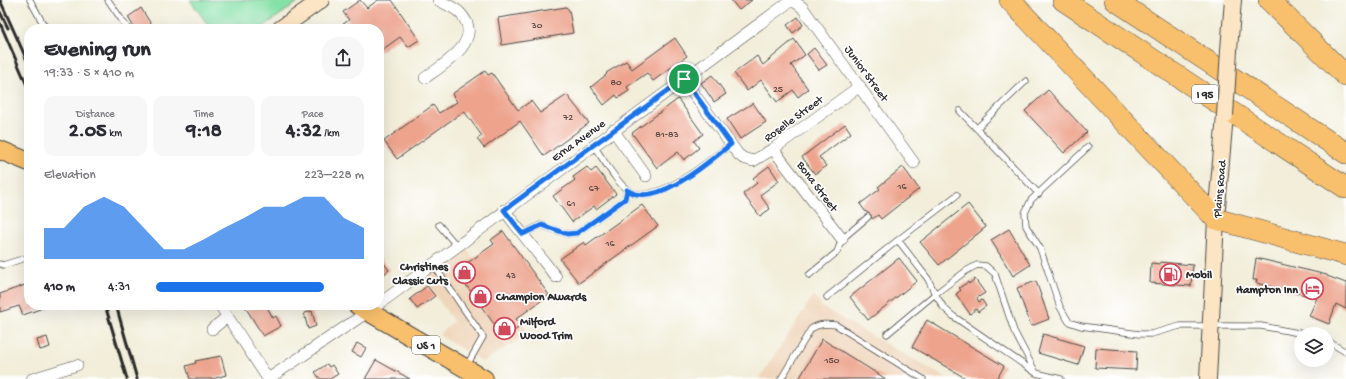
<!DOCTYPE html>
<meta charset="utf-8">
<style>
body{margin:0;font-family:"Gochi Hand",sans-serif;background:#f7f7f7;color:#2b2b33;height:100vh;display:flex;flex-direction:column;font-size:15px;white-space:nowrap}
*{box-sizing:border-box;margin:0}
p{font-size:13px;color:#7c7c81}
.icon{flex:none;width:22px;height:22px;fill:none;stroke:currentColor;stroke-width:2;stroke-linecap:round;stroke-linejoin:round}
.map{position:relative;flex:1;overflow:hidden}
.drawer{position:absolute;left:24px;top:24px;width:360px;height:286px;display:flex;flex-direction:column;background:#fff;border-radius:16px;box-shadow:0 4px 16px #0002}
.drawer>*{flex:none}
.fabs{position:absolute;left:1294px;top:327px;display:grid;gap:8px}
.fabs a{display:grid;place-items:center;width:40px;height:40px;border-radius:50%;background:#fff;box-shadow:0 4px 16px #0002;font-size:20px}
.pin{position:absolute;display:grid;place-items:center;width:34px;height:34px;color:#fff;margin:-17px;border:2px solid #fff;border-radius:50%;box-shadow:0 1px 4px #0007}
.round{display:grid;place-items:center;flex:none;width:42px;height:42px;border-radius:16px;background:#f7f7f7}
.overview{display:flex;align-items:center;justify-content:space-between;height:68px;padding:0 20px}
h1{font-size:22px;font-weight:700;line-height:30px}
.stats{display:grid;grid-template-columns:repeat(3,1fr);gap:6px;height:68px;padding:4px 20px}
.stats div{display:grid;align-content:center;border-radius:10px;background:#f7f7f7;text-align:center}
.stats b{font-size:20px;font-weight:700}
.stats small{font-size:11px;font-weight:400}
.stats p{font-size:11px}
.chart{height:112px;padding:8px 20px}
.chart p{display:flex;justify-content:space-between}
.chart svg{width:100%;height:72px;margin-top:4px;fill:#1a73e8;opacity:.7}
ul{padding:0 20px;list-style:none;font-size:13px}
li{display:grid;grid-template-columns:64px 48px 1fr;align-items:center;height:30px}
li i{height:10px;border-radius:5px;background:#1a73e8}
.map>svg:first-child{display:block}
</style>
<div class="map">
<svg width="1346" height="379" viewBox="0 0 1346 379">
<rect width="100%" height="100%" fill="#fff"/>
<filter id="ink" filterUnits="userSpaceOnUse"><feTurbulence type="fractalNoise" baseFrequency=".025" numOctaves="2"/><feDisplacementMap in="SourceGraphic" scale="8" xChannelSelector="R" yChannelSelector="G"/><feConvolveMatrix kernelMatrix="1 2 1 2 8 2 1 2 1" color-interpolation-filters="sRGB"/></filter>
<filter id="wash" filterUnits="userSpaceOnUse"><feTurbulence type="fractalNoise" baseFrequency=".012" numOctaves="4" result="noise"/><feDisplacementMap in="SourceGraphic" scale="16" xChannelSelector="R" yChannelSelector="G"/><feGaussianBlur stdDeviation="0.9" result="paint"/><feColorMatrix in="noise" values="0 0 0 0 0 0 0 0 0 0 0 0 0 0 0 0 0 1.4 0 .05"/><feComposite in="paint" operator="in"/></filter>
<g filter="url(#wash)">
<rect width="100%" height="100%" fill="#f2eeda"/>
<path fill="#efd6bb" d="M466 248 529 333 483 362 439 335 453 321 423 277Z
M814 295 823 308 948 379H759Z"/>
<path fill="#86e1a7" stroke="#588669" d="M190 0H301L260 29H211Z"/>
<g id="blocks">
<path fill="#eda38c" d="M360 0 367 8 378 0H392L419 40 408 47 400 37 379 52V29H336L349 20 343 12Z
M731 0H752L739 10Z
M566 7 569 10 573 33 502 45 498 18Z
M141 8 154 29H135L128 17Z
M798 17 803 25 793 33 787 25Z
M675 38 687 56 653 81 647 73 627 87 629 91 618 98 616 95 604 105 591 87 607 74 606 73 626 61 632 69Z
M794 39 805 55 791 65 808 89 798 97 793 90 777 102 761 80 747 91 734 73 757 56 763 65Z
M814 48 827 65 819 70 807 54Z
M485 71 488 75 492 73 518 110 531 101 540 113 567 95 589 123 544 156 520 121 484 148 477 139 482 136 464 111 397 159 384 141 433 105 439 113 457 102 452 94Z
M712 75 726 94 714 102 701 83Z
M1048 90 1087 132 1064 153 1025 111Z
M678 99 703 134 694 141 699 148 684 160 678 152 657 168 632 133Z
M753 103 766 122 740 139 727 119Z
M845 124 851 133 819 157 826 166 815 174 802 157Z
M769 166 779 181 760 195 770 209 760 216 743 194 757 183 753 178Z
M587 167 591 172 596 168 616 194 596 209 594 206 572 222 553 196 575 180 573 177Z
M903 167 919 189 881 219 878 215 872 219 871 215 865 211 860 204 880 189 878 187Z
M968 204 986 227 939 265 920 242Z
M642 205 658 226 579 283 560 259 584 242 586 245Z
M1009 229 1030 265 1013 276 991 240Z
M503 231 549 295 516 319 521 326 504 338 456 271 494 244 491 240Z
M379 257 389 270 379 278Z
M899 258 917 281 868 320 850 297Z
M1256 258 1327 275V276L1346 283V309L1336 304 1329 324 1309 316 1317 298 1256 283 1257 280H1253Z
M1160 262 1193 265 1191 286 1150 283 1151 263 1160 264Z
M975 279 985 293 977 298 979 302 982 300 986 306 978 312 976 309 970 314 956 294 961 290 959 288 968 282 969 284Z
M1036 281 1049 319 1031 326 1017 288Z
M25 285 29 298V305L49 306 23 315 19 306 0 312V294Z
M427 286 435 296 417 309 410 299Z
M244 305H266L273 318 276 316 281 326 263 336Z
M312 311 316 326 308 329 304 313Z
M927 320 1004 366 997 379H967L912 347Z
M1043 334 1084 346 1078 365 1038 353Z
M47 337 50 347 40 350 37 340Z
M822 339 886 379H799Z
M357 343 366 348 361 357 352 352Z
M1096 348 1137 351 1136 370 1095 368Z
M221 356 226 375 212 379H190L186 366 196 363 195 361Z
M376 360 410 379H365Z
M327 364 329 367 332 365 338 374 330 379H320L315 372Z"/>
</g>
</g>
<g filter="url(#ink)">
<use href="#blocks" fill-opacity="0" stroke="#494845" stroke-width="1"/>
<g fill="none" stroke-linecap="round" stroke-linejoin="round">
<defs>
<path id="lane" d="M30 0 46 29
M108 0 128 29
M960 111 1039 194
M977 128 1026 81
M593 145C603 158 616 183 629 191 655 208 711 159 731 144
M1088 147 1031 200 1025 213 1026 226 1040 248 1060 307 1069 322 1081 326 1139 334H1151L1180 326H1261L1304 334
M439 225 457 246
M523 234 541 225 567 234 577 233 625 199 627 190
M0 264 3 265 29 257
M433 264 483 337 466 367
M809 275 837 252 842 239 868 217
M827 297 898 240 957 195
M887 334 935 294 928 279 898 240
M1327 341 1346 352
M1036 373 1014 331 995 274 986 266 977 265 966 271 935 294 944 308 953 316 1036 373 1061 379
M781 379 811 329C819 323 826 324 836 325L923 379"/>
<path id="street" d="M425 78C444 64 486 40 460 13 454 7 445 4 438 0
M683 79 738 154 743 158 753 161 773 149 860 86
M613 130 646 176
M773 149 842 239
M504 210 556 277
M379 304 789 2H795L802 7 914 163
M220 305 268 379
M212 329 227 317
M32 379 77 365
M268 379 372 309"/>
<path id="secondary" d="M280 29 321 0
M1229 50 1233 0
M1208 379 1216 219 1225 115"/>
<path id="primary" d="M0 150 29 162
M357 305 484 379"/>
<path id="highway" d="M1010 0 1216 219 1346 255
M1063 0 1346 188
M1115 0 1346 153
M1269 0 1346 76"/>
</defs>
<use href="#lane" stroke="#494845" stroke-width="7"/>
<use href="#street" stroke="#494845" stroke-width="12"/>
<use href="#secondary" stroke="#494845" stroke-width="18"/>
<use href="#primary" stroke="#494845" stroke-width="20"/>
<use href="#highway" stroke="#494845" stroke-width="22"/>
<use href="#lane" stroke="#fff" stroke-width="5.5"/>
<use href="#street" stroke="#fff" stroke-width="11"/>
<use href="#secondary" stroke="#fce5c4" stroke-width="16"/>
<use href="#primary" stroke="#f8bf6c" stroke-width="18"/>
<use href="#highway" stroke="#f8bf6c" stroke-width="21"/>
<path stroke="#2b2b2b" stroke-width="3" d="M0 0 29 65
M0 12 8 28
M0 23 29 90
M105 305 127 379
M116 305 137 379"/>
<defs>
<path id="secondary-bridge" d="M1225 115 1229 50"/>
</defs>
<use href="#secondary-bridge" stroke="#494845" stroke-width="18" stroke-linecap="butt"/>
<use href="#secondary-bridge" stroke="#fce5c4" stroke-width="16"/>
</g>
</g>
<g fill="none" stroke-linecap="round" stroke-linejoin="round" filter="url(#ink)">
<defs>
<path id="route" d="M684 79 731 144C710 161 655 210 627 190L625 199 577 233 567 234 542 225 523 234 504 210Z"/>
</defs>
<use href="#route" stroke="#fff" stroke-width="8"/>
<use href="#route" stroke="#1a73e8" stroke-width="5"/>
</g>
<defs>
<symbol id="shop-ring" viewBox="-11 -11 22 22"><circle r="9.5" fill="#fff" stroke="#d1495b" stroke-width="1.5"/><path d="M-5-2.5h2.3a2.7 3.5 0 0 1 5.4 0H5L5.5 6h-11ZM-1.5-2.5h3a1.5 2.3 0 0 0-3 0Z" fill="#d1495b"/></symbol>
<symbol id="fuel-ring" viewBox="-11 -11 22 22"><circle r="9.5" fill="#fff" stroke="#d1495b" stroke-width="1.5"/><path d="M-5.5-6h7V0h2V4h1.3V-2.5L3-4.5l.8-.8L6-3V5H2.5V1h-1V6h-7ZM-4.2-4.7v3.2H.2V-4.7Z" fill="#d1495b"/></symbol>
<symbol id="hotel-ring" viewBox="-11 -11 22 22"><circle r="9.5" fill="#fff" stroke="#d1495b" stroke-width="1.5"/><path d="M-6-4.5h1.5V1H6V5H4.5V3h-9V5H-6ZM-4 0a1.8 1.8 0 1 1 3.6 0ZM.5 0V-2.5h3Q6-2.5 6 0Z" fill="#d1495b"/></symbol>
</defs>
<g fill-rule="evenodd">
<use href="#shop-ring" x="452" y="260" width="25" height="25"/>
<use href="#fuel-ring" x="1158" y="262" width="25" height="25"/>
<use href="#hotel-ring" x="1300" y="276" width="25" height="25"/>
<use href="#shop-ring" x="468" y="284" width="25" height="25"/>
<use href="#shop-ring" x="492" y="316" width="25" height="25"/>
</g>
<g text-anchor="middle" stroke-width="3.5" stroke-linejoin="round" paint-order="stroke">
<g font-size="10" fill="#5c4943">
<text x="537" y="28">30</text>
<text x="616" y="85">80</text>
<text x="778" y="92">25</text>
<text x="568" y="120">72</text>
<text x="667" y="137">81-83</text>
<text x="902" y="189">16</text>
<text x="594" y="191">67</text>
<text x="571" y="206">61</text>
<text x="610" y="246">16</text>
<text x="511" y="278">43</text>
<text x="832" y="363">150</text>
</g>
<g fill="#fff" stroke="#6b6b6b" stroke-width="1">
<rect x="1192" y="85" width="26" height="18" rx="3"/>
<rect x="412" y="336" width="28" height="18" rx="3"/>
</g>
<g font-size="11" font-weight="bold" fill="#2b2b2b">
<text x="1205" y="98">I 95</text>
<text x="426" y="349">US 1</text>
</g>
<g font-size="12" fill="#2b2b2b" stroke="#fff">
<text transform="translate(867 73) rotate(54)" y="4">Junior Street</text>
<text transform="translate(793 118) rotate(-36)" y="4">Roselle Street</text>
<text transform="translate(578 140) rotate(-36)" y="4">Erna Avenue</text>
<text transform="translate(818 186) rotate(53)" y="4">Bona Street</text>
<text transform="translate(1219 189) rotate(-85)" y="4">Plains Road</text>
</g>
<g font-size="12" font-weight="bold" fill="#2b2b2b" stroke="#fff" text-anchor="start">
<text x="448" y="270" text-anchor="end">Christines<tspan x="448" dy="14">Classic Cuts</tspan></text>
<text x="1186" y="278">Mobil</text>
<text x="1298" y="293" text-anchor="end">Hampton Inn</text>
<text x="496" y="300">Champion Awards</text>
<text x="520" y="325">Milford<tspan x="520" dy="14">Wood Trim</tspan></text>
</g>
</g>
</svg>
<div class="fabs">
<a><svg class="icon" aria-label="layers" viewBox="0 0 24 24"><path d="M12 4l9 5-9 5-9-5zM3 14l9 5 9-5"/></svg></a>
</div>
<div class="pin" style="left:684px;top:79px;background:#1e9e55"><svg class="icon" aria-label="arrive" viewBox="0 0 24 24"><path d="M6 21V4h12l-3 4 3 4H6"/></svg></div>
<section class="drawer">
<div class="overview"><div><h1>Evening run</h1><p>19:33 · 5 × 410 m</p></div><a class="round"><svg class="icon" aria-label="share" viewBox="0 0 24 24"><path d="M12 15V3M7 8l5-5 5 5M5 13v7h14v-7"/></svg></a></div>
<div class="stats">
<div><p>Distance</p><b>2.05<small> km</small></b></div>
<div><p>Time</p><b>9:18</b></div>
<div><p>Pace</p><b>4:32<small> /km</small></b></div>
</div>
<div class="chart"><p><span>Elevation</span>223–228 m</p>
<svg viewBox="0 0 160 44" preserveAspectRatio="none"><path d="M0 44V25L10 25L20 12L30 6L40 12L50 25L60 38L70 38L80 32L90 25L100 19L110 12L120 12L130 6L140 6L150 19L160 25V44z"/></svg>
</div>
<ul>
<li><b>410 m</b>4:31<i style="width:81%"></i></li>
</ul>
</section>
</div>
